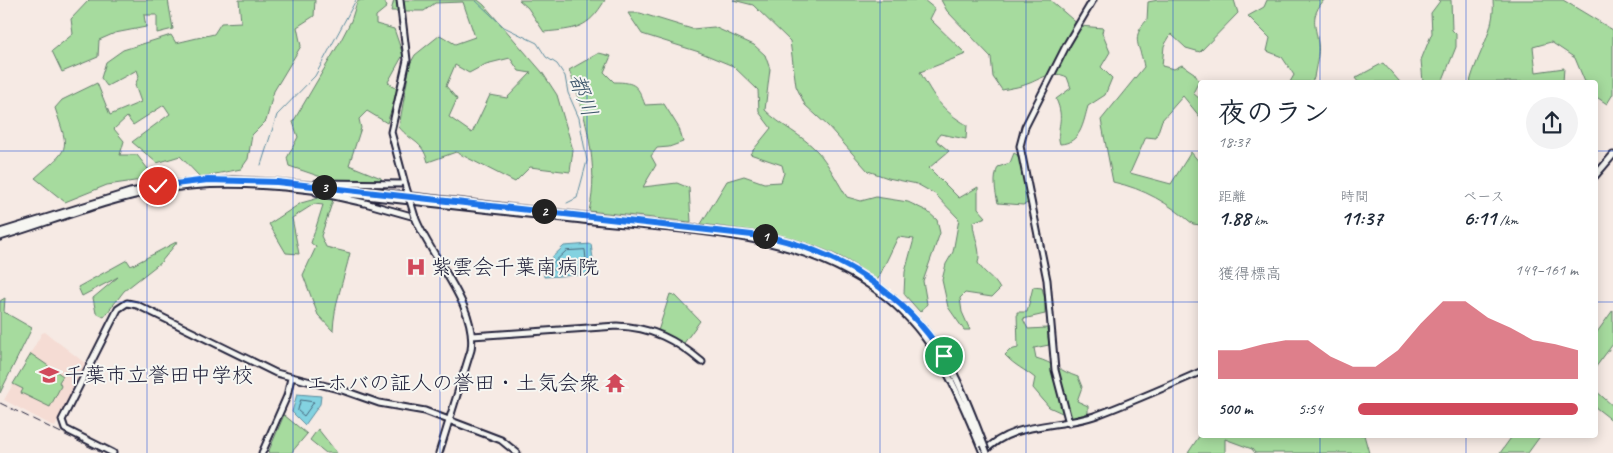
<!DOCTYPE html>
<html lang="ja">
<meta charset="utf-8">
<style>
body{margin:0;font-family:Caveat,"Klee One",sans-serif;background:#f2f2f3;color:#1f2937;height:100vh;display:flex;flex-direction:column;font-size:19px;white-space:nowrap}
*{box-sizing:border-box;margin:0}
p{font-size:16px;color:#747a83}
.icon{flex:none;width:28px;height:28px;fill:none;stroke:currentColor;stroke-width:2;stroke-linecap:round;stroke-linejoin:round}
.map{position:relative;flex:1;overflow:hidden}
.drawer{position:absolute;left:1198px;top:80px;width:400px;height:358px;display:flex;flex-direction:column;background:#fff;border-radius:5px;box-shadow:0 2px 12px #0003}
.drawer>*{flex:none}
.pin{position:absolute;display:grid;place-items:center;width:42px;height:42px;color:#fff;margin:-21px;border:2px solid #fff;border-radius:50%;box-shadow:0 1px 5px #0007}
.km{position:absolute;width:25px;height:25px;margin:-12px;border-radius:50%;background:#222;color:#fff;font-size:14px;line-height:25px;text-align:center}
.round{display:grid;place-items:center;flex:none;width:52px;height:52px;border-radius:26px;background:#f2f2f3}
.overview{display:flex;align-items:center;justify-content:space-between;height:85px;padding:0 20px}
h1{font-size:28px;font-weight:700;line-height:38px}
.metrics{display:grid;grid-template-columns:repeat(3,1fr);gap:8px;height:85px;padding:5px 20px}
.metrics div{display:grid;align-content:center}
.metrics b{font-size:21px;font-weight:700}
.metrics small{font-size:14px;font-weight:400}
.metrics p{font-size:14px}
.chart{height:140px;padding:10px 20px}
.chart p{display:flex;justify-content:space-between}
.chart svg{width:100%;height:90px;margin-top:5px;fill:#d1495b;opacity:.7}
ul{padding:0 20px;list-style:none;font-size:16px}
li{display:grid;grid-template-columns:80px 60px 1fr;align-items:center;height:38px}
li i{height:12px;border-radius:6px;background:#d1495b}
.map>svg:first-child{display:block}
</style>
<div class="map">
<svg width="1613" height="453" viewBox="0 0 1613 453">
<rect width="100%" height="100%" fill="#f6eae4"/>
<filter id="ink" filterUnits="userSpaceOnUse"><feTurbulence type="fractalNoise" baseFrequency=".02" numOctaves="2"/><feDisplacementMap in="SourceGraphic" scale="10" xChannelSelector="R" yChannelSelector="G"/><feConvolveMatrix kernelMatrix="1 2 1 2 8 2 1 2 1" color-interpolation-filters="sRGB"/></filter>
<g filter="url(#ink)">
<path fill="#f5dcd4" d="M45 332 86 364 55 427 4 400 42 333Z"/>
<path fill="#a6db9e" stroke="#647e6c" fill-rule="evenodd" d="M89 0H168L173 29 157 33V15H144L146 27 115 33 99 40 98 57 62 72 52 51 73 34 71 19Z
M239 0H315L314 16 297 27 301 46 274 91 266 121 252 135 248 159 241 169 200 177 180 156 157 163 132 142 170 114 164 105 133 125 127 117 114 129 124 141 120 155H137L155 178 107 185 65 202 35 178C70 147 70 153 55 108L62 100 97 83 110 115 141 102 135 85 139 76 137 70 107 86 101 78 106 62 123 50 171 35 176 43 214 34 221 23 241 22Z
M361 0H384L387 7 376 16V24L394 29 403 55 388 82 398 90 387 123 367 111 359 119 361 128 349 165 381 178 384 190 330 180 289 166 287 158 298 137 293 122 340 42 351 21 357 2Z
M394 0H478L484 5 542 72 557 95 573 150 570 172 530 167 515 182 456 152 428 162C422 140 412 143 399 127L410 64 415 55 440 35 455 44 475 37 463 2 435 3 424 11H391ZM510 58 519 71 531 73 507 98 490 95 472 133 449 117 457 99 446 86 455 65 469 73 486 64Z
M519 0H605C588 29 576 29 544 32L528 8Z
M733 0H924L935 9 930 19 966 54 920 72C934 97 942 111 967 125L966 139 940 134 936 140 949 151 929 168 959 198 978 187V208L986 217 973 222C973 236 982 250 978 263 984 274 994 277 1000 289L992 297 965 293 960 298 962 312 970 330H964L948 307 942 280 946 264 953 252 959 219 935 194 917 184 888 178 868 171 828 126 805 105 796 86 790 41 753 5Z
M941 0H1050L1080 26 1103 28 1102 33 1110 52 1101 67 1112 78 1105 95 1088 106C1083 123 1081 143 1060 144 1055 127 1066 121 1056 99L1071 88 1067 77C1053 70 1042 78 1030 83 1021 87 1011 88 1002 90L993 77 991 57 947 11Z
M1158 0H1234L1238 13 1200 52 1186 48 1171 34 1164 46 1162 66 1174 69 1182 65 1194 73 1199 81 1193 93 1200 99V117L1183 96 1162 120 1156 138 1146 137 1130 173 1171 184 1191 152 1200 163V225L1193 224C1168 203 1145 189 1113 182L1101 120 1144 67C1141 46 1129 39 1147 20L1148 2Z
M1267 0H1324C1310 17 1315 23 1318 43 1320 54 1315 68 1314 78L1311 82H1290L1294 75 1282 57 1267 51 1270 38 1248 16 1264 7Z
M1438 0H1451L1452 30 1456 34V47L1442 82H1423L1421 60 1432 33 1431 13 1440 1Z
M1493 0H1563L1613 30V94L1607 104 1595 96V82H1585L1575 58 1551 42 1533 47 1536 72 1564 68 1563 82H1470C1477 55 1496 29 1493 0Z
M628 13H640L692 29 714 27 754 45 765 55 770 69 765 110C781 126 802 135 817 151 827 161 839 185 847 197L861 201 876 197 908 202 927 211 937 220 940 233 923 281 927 304 920 312 904 294 905 272 914 239 898 237 877 281C867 274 858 267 848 261 808 238 747 230 701 224L727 181 744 176 764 183 781 182 784 173 782 165 750 154 771 128 759 112 758 90 733 66 699 52 642 34Z
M599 53 611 56 604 72 614 82C636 82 638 86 645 105L664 104 679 128 683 142 669 147 657 148 651 156 656 165 643 187 677 183 689 188 691 222 589 211C600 168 585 111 569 70Z
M1383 63 1400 82H1358L1355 78Z
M1014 153 1022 158 1028 203 1023 205 998 203C995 190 993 179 998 167L1010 163Z
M319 198 333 200 321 236 326 247 350 253C344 279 334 304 333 331L318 315 303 275 316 247 311 243 323 205 314 204 292 218 299 254 286 253 269 224 301 203Z
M178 241 161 262 124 291 104 317 96 313 93 298 118 277 82 296 78 287 127 260 131 266Z
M1033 287 1042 288 1045 299V314L1023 319 1028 329 1047 328 1049 345 1034 348 1036 358C1054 363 1060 371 1078 377L1082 387 1077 401 1088 406V413L1073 418 1049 407 1033 388 1035 378C1024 369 1015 366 1005 355L1010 350 1018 348 1017 312H1027Z
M670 294 676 296 700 321 684 343 658 331Z
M5 298 4 312 32 328 0 393V301Z
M1613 310V344L1595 368V335Z
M31 354 63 376 59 382 61 386 50 407 21 393 23 389 13 384Z
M1595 390 1613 406V421L1595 407Z
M284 415 307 434 291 453H268Z
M318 429 337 453H326L310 440Z
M1200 435H1364L1369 453H1255L1252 449 1225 439V453H1188Z
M1513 435H1541L1528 453H1500Z"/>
<path fill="#83d2e0" stroke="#5c8c9e" d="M591 244 595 274 544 277 543 266 564 246Z
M297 394 321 396 320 404 305 425 292 412Z"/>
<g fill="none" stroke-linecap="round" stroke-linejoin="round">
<path stroke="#49687d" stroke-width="1" d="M585 250 587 269 549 270V267L566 251Z
M301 400 314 402 304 416 298 411Z"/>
<path stroke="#5c8c9e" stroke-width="1" d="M475 0 504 27 537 43 546 57 557 64 565 76 568 93 579 118 587 161 577 198 567 203
M261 165 277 115 315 76 356 0"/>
<defs>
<path id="secondary" d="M400 0 407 60 391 132 405 184
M1595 176 1613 155
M415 217C430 257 478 305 471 350L439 453
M472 336 617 326C652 327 676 340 702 362
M1069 423 1055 370 1047 280 1020 146 1025 127 1067 44 1093 0
M113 453 65 429 62 420 118 309 127 303 137 305 276 373 342 390 379 403 425 411 501 440 517 453
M262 453 287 396 291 378
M983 453C1012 420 1059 429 1097 415 1132 402 1166 387 1200 372"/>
<path id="primary" d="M317 183 405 184
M316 192 365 203 415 217
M0 232 130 192 175 184 232 180 277 182 349 189 770 237C845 254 912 300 951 368 964 392 974 419 984 445
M0 237C53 221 104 200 158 190 199 183 242 183 284 187 380 198 477 208 573 219 680 231 799 227 886 297 937 338 959 394 983 453"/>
</defs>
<use href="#secondary" stroke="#22223b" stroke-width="9"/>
<use href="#primary" stroke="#22223b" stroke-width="9"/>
<use href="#secondary" stroke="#f6f6f2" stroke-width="5"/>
<use href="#primary" stroke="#f6f6f2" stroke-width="5"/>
<path stroke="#22223b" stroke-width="1" stroke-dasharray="8 4" stroke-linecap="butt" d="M0 403 102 453"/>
<defs>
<path id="secondary-bridge" d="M405 184 415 217"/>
<path id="primary-bridge" d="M984 445 987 453"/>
</defs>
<use href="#secondary-bridge" stroke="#22223b" stroke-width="9" stroke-linecap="butt"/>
<use href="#primary-bridge" stroke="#22223b" stroke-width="9" stroke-linecap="butt"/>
<use href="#secondary-bridge" stroke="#f6f6f2" stroke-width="5"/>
<use href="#primary-bridge" stroke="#f6f6f2" stroke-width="5"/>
</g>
</g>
<g fill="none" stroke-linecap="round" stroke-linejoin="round" filter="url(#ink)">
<defs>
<path id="route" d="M158 186 208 180 277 182 770 237C841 253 904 294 944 356"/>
</defs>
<use href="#route" stroke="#fff" stroke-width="10"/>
<use href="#route" stroke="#1a73e8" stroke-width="6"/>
</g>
<path fill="none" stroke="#1d4ed8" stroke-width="1" stroke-opacity="0.55" d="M147 0V453M293 0V453M440 0V453M587 0V453M733 0V453M880 0V453M1026 0V453M1173 0V453M1320 0V82M1466 0V82M0 151H1200M1595 151H1613M0 302H1200M1595 302H1613M1320 435V453M1466 435V453"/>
<defs>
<symbol id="hospital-bare" viewBox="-9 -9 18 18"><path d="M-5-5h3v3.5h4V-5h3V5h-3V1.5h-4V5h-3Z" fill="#d1495b" stroke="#f6f6f2" stroke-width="2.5" paint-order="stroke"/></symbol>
<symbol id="school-bare" viewBox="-9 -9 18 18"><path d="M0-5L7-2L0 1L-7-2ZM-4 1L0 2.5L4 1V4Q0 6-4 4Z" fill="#d1495b" stroke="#f6f6f2" stroke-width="2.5" paint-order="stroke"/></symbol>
<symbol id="temple-bare" viewBox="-9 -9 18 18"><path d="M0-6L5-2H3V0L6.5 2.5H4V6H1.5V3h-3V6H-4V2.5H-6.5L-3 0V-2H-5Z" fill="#d1495b" stroke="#f6f6f2" stroke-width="2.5" paint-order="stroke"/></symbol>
</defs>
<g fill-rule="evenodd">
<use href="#hospital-bare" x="402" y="253" width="28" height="28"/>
<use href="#school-bare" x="35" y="361" width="28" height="28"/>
<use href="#temple-bare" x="601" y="369" width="28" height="28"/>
</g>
<g text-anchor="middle" stroke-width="4" stroke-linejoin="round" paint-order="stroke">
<g font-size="21" fill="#22223b" stroke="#f6f6f2" text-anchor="start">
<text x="431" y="274">紫雲会千葉南病院</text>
<text x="64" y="382">千葉市立誉田中学校</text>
<text x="600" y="390" text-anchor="end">エホバの証人の誉田・土気会衆</text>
</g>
<g font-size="22" font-style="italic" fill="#3f576d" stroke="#f6f6f2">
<text transform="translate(584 95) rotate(70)" y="8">都川</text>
</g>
</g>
</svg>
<div class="pin" style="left:944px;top:356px;background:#1e9e55"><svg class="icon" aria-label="arrive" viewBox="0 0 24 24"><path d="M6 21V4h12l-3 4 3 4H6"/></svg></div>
<div class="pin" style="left:158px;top:186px;background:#d93025"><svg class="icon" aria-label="check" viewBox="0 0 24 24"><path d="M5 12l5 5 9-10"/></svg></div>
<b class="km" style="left:765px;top:236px">1</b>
<b class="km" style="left:544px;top:211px">2</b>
<b class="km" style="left:324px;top:187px">3</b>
<section class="drawer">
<div class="overview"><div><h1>夜のラン</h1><p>18:37</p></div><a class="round"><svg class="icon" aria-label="share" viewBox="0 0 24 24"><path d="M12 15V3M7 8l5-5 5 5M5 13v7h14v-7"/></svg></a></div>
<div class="metrics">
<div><p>距離</p><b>1.88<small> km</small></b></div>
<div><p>時間</p><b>11:37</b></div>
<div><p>ペース</p><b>6:11<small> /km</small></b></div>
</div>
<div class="chart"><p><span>獲得標高</span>149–161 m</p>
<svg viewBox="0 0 160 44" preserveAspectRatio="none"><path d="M0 44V30L10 30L20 27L30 25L40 25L50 33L60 38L70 38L80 30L90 17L100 6L110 6L120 14L130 19L140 25L150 27L160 30V44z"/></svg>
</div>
<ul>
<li><b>500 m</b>5:54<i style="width:100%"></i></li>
</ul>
</section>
</div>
